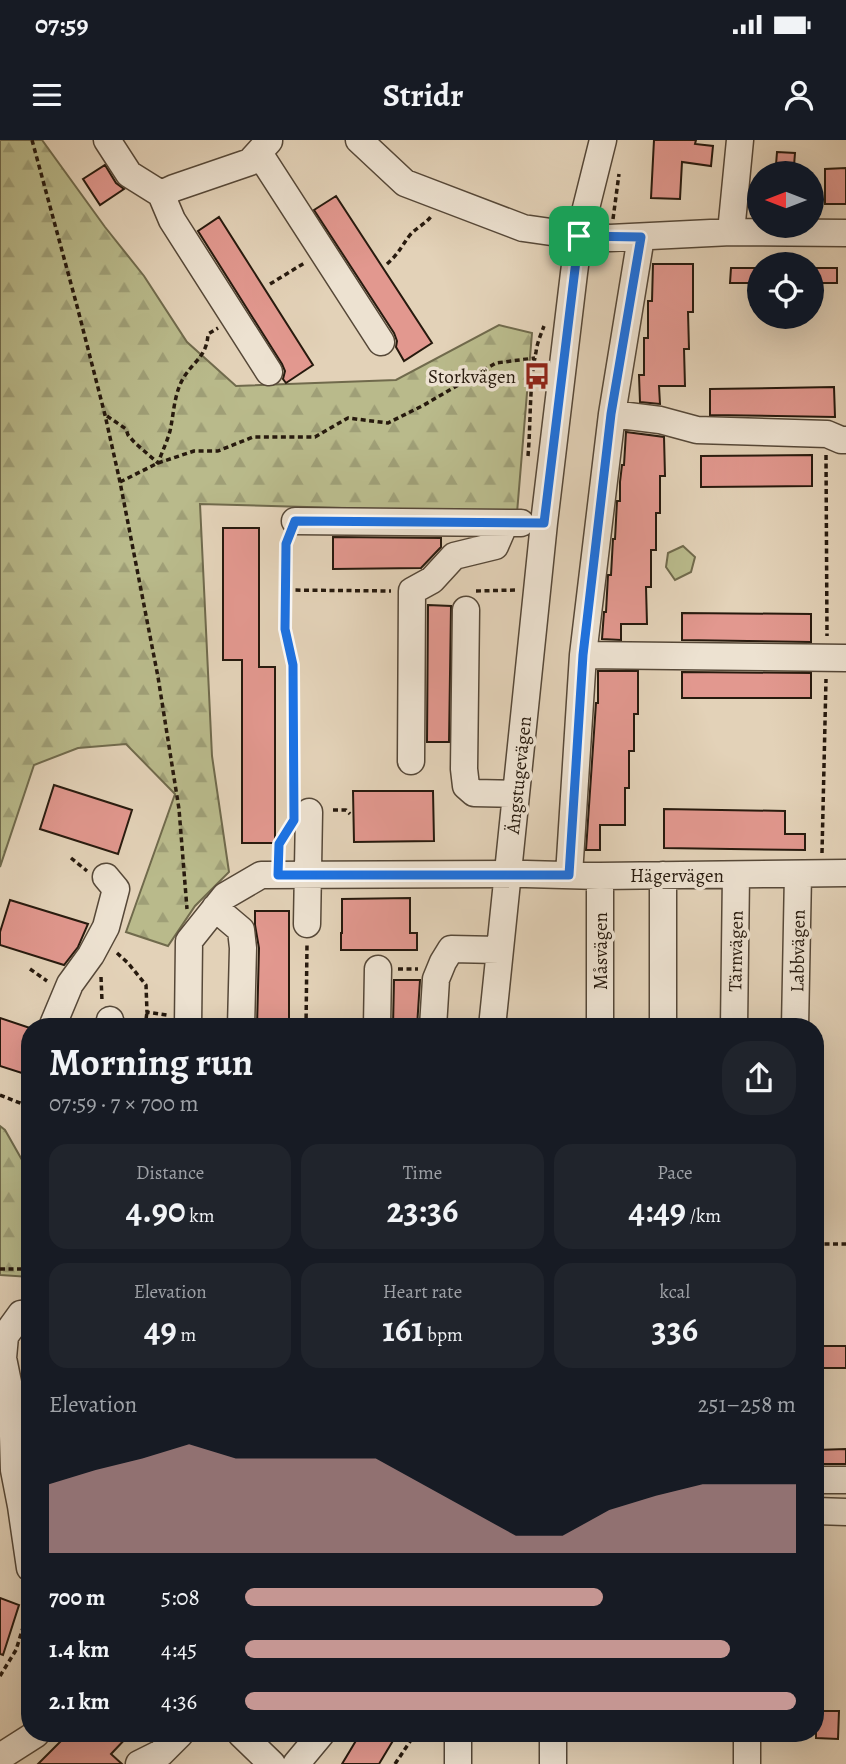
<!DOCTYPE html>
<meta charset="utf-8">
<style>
body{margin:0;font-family:Alegreya,serif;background:#20242c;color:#f1f3f6;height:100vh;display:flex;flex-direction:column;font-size:26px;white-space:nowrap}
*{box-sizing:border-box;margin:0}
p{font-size:23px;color:#9ea1a6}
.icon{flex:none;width:38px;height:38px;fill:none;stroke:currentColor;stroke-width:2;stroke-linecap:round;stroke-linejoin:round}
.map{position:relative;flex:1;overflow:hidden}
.side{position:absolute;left:21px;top:878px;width:803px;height:724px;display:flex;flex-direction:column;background:#171b24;border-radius:28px;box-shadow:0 7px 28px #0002}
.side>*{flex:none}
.needle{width:46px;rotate:270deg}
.fabs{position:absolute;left:747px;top:21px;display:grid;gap:14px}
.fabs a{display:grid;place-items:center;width:77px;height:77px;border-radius:50%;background:#171b24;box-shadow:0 7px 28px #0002;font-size:35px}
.pin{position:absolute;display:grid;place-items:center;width:60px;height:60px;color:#fff;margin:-30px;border-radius:14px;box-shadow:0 4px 10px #0006}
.round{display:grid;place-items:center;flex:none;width:74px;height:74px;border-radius:28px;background:#20242c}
.head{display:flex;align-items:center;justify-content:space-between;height:119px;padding:0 28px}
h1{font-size:38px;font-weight:700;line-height:52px}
.stats{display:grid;grid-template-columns:repeat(3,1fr);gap:10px;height:119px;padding:7px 28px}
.stats div{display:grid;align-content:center;border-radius:18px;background:#20242c;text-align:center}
.stats b{font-size:35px;font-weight:700}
.stats small{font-size:19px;font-weight:400}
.stats p{font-size:19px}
.chart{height:196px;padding:14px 28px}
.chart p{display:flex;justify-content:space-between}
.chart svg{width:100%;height:126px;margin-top:7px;fill:#c59692;opacity:.7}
ul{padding:0 28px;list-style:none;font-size:23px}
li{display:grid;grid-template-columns:112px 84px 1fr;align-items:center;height:52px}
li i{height:18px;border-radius:9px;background:#c59692}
.status{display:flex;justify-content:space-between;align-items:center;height:49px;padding:0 35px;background:#171b24;direction:ltr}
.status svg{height:19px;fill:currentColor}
header{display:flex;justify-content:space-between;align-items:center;height:91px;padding:0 28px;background:#171b24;font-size:32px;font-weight:700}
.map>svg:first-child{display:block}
</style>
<div class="status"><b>07:59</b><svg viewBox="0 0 49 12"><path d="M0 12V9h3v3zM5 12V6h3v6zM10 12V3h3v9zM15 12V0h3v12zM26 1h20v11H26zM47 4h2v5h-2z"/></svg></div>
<header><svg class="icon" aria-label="menu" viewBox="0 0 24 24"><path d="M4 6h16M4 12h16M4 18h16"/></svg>Stridr<svg class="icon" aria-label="person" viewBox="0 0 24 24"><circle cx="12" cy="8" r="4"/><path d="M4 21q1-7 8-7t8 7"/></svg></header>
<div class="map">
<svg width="846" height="1624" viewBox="0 0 846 1624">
<defs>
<pattern id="forest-firs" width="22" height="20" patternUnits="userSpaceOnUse" patternTransform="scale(1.75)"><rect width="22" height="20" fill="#b9ba8b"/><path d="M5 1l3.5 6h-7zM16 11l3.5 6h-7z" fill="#9f9f77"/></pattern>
</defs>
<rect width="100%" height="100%" fill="#e3d2b8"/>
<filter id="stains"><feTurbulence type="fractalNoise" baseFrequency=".00286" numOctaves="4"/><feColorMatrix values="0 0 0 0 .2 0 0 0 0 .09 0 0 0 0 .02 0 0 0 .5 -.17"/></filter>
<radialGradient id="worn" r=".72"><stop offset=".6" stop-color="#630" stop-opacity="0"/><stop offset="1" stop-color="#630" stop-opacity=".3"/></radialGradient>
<path fill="url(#forest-firs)" stroke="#706a4c" stroke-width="2" d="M0 0H42L105 87 144 136 187 202 236 246 396 240 499 185 532 193 517 373 200 364 212 616 229 732 195 766 168 806 126 792 175 654 126 604 78 608 34 625 0 727Z
M0 986 5 990 30 1034V1137L0 1135Z"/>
<path fill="#b9ba8b" stroke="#706a4c" stroke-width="2" d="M683 406 695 417 691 432 675 440 666 427 668 413Z"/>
<path fill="#e2988f" stroke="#271a0e" stroke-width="2" d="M654 0H696L695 4 713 6 711 26 682 22 680 59 651 58Z
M777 12 795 13 794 26 776 25Z
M105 25 116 43 124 49 100 65 83 39Z
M846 28V64H825V29Z
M336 56 432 203 404 221 396 207 397 201 394 193 314 70Z
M219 77 313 225 286 243 283 239 285 231 282 224 198 91Z
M653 124H693V172H688L689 209H684L685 246H659L660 264 640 262 639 235H644V198H648V161H652Z
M731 128H760V143H730Z
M812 128H837V143H812Z
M834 247 835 277 710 275V249Z
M626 292 664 297 665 336H660V373H656V410H651V447H646L647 484H621V500L602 499 604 472H606L608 435H611L613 399H615L617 361H620V342L622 325H624Z
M812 315V346L701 347V316Z
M223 388H259V527H275V703H242V520H223Z
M333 397 441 398V407L421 428 333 429Z
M428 465 451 466 449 602H427Z
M682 473 811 474V502L682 500Z
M598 531H638V574H634V611H629V648H625V685H600V710H586L596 563H598Z
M682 532 811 533V558H682Z
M54 645 132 670 118 714 40 689Z
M353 651H433L434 701 354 702Z
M664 669 785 671V694H805V710L664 708Z
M410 758V793H417V810H341V793H342V759Z
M10 760 88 784 78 807 64 825 0 805V792Z
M255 771H289V887H257L259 808 255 785Z
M394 840H420L417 887H393Z
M0 878 30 888V918L25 934 0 926Z
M816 1206H846V1228H816Z
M846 1309V1324H816V1310Z
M0 1458 19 1465 3 1515 0 1514Z
M816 1571H839L838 1599 816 1598Z
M54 1594H130L111 1614 122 1624H38L61 1601Z
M360 1594H397L379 1624H342Z"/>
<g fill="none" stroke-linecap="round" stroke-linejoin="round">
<defs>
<path id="minor" d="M107 0 129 34 161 54 172 80 269 232
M359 0 405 43 523 88 579 96 610 98 731 92 846 93
M259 13 381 202
M161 54 174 48 250 22 269 1
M731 92 740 0
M612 274 660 280 697 290 827 294 841 300H846
M295 381 521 383
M466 470 464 629 466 646 474 653 516 654
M583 515 846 518
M411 621 412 451 432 440 454 416 495 406 505 383
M569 735 583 515 612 274 641 97
M663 735V887
M215 768 241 790 243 808 241 887
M307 784 309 672
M52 887 70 844 91 815 106 787 116 749 106 737
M109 887 110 880
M188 887 189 801 225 756 261 735 526 734 600 736 846 733
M377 887 378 829
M433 887 436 839 443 822 451 809 499 810
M492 887 544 383 574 133 579 96 603 0
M600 887V736
M734 887 736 735
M795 887 798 734
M30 1173 21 1174 5 1196 3 1218 12 1262 14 1330 21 1366 30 1428
M816 1340H846
M816 1371 846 1372
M241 1594 272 1624
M0 1617 36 1594
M139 1624 161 1613 180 1594
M296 1624 321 1594
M458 1624V1594
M553 1624V1594
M747 1624V1594"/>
</defs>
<use href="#minor" stroke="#564838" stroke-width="29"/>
<path stroke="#271a0e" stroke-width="3.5" stroke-dasharray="5 3.5" stroke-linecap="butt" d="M32 0 77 166 105 275 120 342 158 537 179 669 187 769
M613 79 619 34
M387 124C399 113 401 107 410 95 417 87 426 84 432 75
M270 144 306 122
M107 276 126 289 128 295 135 303 158 323C162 312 167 302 170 291 174 273 174 253 184 237 194 221 207 216 208 194L218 188
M826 315 827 496
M528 316C531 281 529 246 536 212 537 203 541 194 544 186
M120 342 158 323 194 311H218L253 297H315L348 278 388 283 424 265 496 223 535 218
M287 399 286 404 285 489 293 525 294 656
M287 450 391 451
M476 451 516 450
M333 670H346L350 674
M822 713 826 539
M279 715V704L286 693
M71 718 87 731
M117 813 128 823 146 845 147 872 167 875
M30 829 47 841
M398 829H418
M101 837 102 861
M145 887 147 872
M306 887 307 804
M0 955 30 967
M816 1104H846
M0 1129H30
M0 1536 16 1510 30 1465
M395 1624 415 1594"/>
<use href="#minor" stroke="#ede2d1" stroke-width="26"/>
</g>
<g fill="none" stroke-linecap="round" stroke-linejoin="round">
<defs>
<path id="route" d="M579 96 641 97 611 274 583 515 569 735H278L279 704 294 680 293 525 285 489 286 404 295 381 544 383Z"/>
</defs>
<use href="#route" stroke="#fff" stroke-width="14"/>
<use href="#route" stroke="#1a73e8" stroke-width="9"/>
</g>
<defs>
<symbol id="bus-bare" viewBox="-9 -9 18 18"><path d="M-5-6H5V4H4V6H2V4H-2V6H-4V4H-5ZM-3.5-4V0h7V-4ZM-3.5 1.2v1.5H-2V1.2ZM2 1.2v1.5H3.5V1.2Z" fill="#8f2418" stroke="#ede2d1" stroke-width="2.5" paint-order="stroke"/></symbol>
</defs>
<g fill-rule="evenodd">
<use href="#bus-bare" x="518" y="217" width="38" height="38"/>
</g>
<g text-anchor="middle" stroke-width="7" stroke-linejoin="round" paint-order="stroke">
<g font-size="19" fill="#271a0e" stroke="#ede2d1" text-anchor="end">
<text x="516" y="243">Storkvägen</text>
</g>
<g font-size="19" fill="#271a0e" stroke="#ede2d1">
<text transform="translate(518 635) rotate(-84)" y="7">Ängstugevägen</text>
<text x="677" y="742">Hägervägen</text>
<text transform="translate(600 811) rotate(-90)" y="7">Måsvägen</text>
<text transform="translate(735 811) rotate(-89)" y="7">Tärnvägen</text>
<text transform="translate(797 811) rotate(-89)" y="7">Labbvägen</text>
</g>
</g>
<rect width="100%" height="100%" filter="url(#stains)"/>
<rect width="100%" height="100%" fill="url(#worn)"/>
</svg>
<div class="fabs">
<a><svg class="needle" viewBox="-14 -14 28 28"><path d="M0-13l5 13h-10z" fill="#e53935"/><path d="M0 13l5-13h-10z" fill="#9ea1a6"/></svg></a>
<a><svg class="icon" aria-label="locate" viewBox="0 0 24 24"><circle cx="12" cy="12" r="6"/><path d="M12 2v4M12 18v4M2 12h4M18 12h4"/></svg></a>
</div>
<div class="pin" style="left:579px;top:96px;background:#1e9e55"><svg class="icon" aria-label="arrive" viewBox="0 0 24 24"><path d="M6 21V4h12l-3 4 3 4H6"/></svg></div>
<section class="side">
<div class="head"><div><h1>Morning run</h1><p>07:59 · 7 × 700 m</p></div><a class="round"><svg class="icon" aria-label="share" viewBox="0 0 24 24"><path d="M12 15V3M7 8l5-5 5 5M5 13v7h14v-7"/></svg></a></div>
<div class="stats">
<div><p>Distance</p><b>4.90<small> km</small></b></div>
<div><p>Time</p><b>23:36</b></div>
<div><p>Pace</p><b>4:49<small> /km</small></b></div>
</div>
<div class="stats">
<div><p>Elevation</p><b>49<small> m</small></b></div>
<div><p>Heart rate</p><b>161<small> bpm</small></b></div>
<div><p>kcal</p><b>336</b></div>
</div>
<div class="chart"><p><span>Elevation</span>251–258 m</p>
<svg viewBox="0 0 160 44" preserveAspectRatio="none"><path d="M0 44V20L10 15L20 11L30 6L40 11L50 11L60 11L70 11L80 20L90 29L100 38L110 38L120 29L130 24L140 20L150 20L160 20V44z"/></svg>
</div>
<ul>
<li><b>700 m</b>5:08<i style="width:65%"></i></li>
<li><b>1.4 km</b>4:45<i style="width:88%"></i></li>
<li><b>2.1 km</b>4:36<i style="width:100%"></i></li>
</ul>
</section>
</div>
